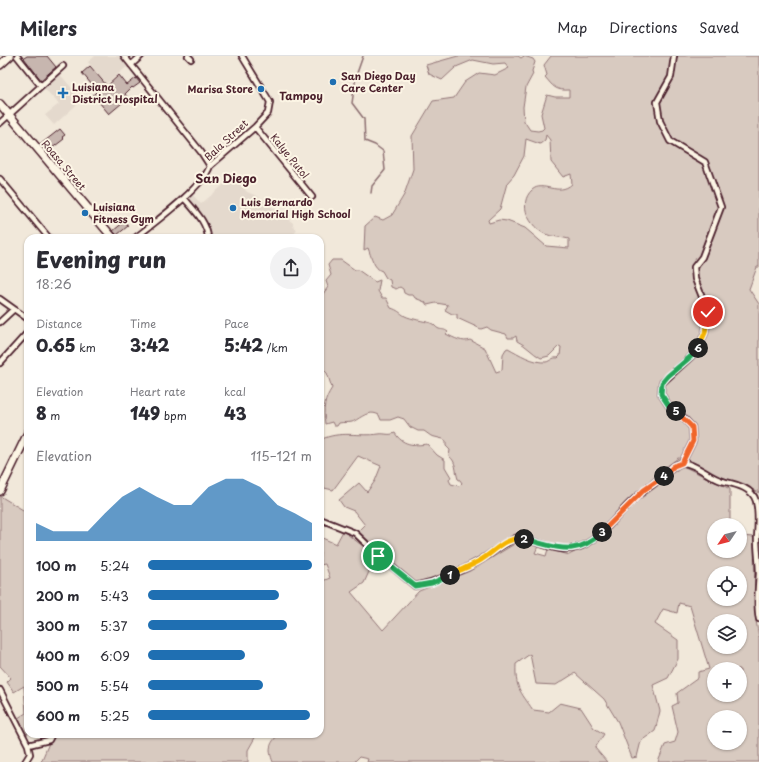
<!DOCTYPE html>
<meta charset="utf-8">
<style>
body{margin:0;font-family:"Playpen Sans",sans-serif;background:#f2f2f3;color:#2b2b33;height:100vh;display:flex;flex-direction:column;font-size:15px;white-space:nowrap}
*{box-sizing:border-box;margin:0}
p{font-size:13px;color:#7c7c81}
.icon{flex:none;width:22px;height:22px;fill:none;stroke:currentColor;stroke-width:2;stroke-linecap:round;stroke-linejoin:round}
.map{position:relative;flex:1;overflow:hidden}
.sheet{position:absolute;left:24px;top:178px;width:300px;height:504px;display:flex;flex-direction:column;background:#fff;border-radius:12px;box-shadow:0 1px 3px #0004}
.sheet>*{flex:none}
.needle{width:26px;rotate:235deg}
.fabs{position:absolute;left:707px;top:462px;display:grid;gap:8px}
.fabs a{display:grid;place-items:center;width:40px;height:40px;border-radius:50%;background:#fff;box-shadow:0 1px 3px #0004;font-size:20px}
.pin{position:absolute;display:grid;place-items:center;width:34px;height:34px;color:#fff;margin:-17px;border:2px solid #fff;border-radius:50%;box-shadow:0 1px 4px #0007}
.km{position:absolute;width:20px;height:20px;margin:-10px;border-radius:50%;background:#222;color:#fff;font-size:11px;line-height:20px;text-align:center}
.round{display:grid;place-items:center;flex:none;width:42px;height:42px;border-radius:21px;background:#f2f2f3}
.summary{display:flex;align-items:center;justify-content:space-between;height:68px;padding:0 12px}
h1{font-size:22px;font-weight:800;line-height:30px}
.metrics{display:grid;grid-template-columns:repeat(3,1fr);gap:6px;height:68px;padding:4px 12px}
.metrics div{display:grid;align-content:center}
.metrics b{font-size:17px;font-weight:800}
.metrics small{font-size:11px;font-weight:400}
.metrics p{font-size:11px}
.chart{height:112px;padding:8px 12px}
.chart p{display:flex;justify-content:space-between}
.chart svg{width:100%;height:72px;margin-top:4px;fill:#1f6fb2;opacity:.7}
ul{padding:0 12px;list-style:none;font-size:13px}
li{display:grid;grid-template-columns:64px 48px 1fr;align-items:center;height:30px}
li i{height:10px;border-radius:5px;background:#1f6fb2}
header{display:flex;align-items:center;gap:24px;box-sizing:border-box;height:56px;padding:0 20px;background:#fff;border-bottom:1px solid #e1e1e2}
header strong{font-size:19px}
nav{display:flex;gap:22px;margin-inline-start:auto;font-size:14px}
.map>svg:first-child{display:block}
</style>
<header>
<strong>Milers</strong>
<nav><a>Map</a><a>Directions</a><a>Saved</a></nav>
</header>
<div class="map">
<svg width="759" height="706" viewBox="0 0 759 706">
<rect width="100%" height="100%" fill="#f1e8da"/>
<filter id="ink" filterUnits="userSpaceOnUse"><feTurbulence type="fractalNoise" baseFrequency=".025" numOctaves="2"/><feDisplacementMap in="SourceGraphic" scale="8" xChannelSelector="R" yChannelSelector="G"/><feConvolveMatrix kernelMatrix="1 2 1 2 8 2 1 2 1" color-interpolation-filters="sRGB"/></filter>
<g filter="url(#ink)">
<path fill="#e4d9cd" d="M95 0H120L128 10 106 28 88 6Z
M58 16 82 44 54 69 45 59 59 48 42 30Z
M234 120 247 136 257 140 293 167V170L297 174 291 182H209V174L201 158 185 143 192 138 201 148Z"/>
<path fill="#d8cac0" stroke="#917476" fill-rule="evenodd" d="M458 0H518L521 2 524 0 533 3 535 6 532 15 533 18 526 31 523 51 524 65 530 74 538 75 542 74 544 72 541 58 547 39 555 41H569V34C555 35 553 30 545 21L547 19 544 9 551 0H759V211H757L749 233 759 248V437L740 427 717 420 687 403 678 402C667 410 657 418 648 427 625 447 597 491 564 491 549 491 532 484 517 480L445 519 418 528 391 507 357 477 365 469 354 455 344 451 339 444 359 427 367 436 375 425 381 410 358 400 333 434 320 431V384C340 374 359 381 379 378 385 377 389 380 395 377 402 389 414 390 427 388L437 399 445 404V411L451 421 449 424 451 428 459 430 462 427 460 424 458 423C455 415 457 406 449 400L450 394 446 390V385L443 383 431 380 424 375H418L410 371 404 363 398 361 390 364H381L379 359C368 353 360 363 352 366 348 367 343 366 339 367L337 370H334L332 366 325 368C323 353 324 344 332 332L327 317 320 310V242L328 231 326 225 331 219 328 209 332 204H341L355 214H358L375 226 380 224 378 235 382 242H386L391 252C398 254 400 257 405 260 411 263 424 265 431 267 434 268 436 272 439 273 443 274 444 273 448 276L446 278C454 282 463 287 470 284L485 292 496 316 502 314 503 298 506 293 508 292C519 298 533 307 546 306 551 305 552 301 558 302L560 300 561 291 559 290 549 300 541 302C532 297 526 289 517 285L516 280 513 282H508L506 278 491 274 487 271 481 273 457 262V258H452L445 254 448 249 436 247 427 249 425 246 415 242 413 239H408L404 237 403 233 400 231 396 233 391 231 390 224 386 222 382 215C374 213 371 200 368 192L364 194 365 170 375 161 383 164 392 159 404 139 413 113 412 80 433 45 454 42 465 26 479 17 495 19 509 12 505 7 493 8 473 4 456 11 442 24 429 18 426 9ZM546 79 550 84 551 106 563 121 571 118 572 128C558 141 543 124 532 134 517 148 530 171 545 178 552 181 562 181 569 183V192L546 190 525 172 507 165 499 164 489 167 488 164 500 153 507 127 514 119 524 100 526 83 540 88 545 84Z
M683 410 730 433V469H714V495H740V480L754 481 755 559 759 582V706H658L665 689 675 686 678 676 672 650 678 647 677 637 698 622V616L709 613 690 550 679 547 677 557 663 553 655 568 678 584V603L668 622 653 629 660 655 655 675 641 685 637 701 632 702 618 666 604 643 575 617 556 629 536 628 530 598 516 608C515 632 520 635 533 654L549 656 560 647 581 652 594 672 604 678 595 692 607 706H367L368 703 359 701 354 706H273C268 693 269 688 279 678H320V526L330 522 325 508 320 509V481L336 488 343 475 376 500 364 527 351 536 383 574 419 535 470 515 521 484 538 490 535 497 546 500 548 493 569 499 603 481 646 435ZM714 517H740V543H714ZM714 565H740V591H714ZM714 613H740V639H714ZM714 661H740V687H714Z
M0 440 28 457V678H26L18 662 26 657 24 630 14 636 7 626 11 622 0 610Z
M46 678H257L248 694V706H41L49 687Z"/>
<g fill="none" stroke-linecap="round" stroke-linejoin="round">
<path stroke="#8b6d6f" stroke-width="1.5" d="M363 0 356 20 352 47 364 63 365 85 375 89 383 95 385 114 372 130 371 137"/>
</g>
<path fill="#c7b6af" stroke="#4a1f2b" d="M27 0H47L56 11 41 24 24 2Z
M90 10 107 30 119 19 127 29 136 22 140 27 133 32 132 31 125 38 128 42 109 58 93 39 97 35 82 17Z
M60 73 65 79 62 81 64 83 47 96 41 88Z
M125 165 128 170 117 179 113 175Z"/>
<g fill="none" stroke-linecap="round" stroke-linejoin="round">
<defs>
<path id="street" d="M17 0 41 30
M124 0 201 96 210 110
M188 0 191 3
M674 0 671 21 657 46 660 65 670 85 705 106 721 151 702 201 694 211 695 223 708 256 705 277 696 296 662 327 661 338 669 350 680 358 692 371 693 385 682 407
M131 9 141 0
M0 67 63 10
M255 71 312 141
M0 123 49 182
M184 142C194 154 207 166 208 182
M135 182C154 167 203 131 210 110L255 71 268 57 270 46 242 0
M0 243 14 253
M0 266 14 253 28 263
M0 307 28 276
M320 463 355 477 379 500 415 530C439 525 460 516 481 504 493 496 504 487 518 481 536 485 558 497 576 492 600 485 614 462 631 446 641 436 652 430 662 422 669 416 674 406 684 407 696 408 709 421 722 425 734 428 752 431 756 445 759 457 758 470 757 482 757 494 759 506 759 518 758 533 756 548 759 563
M0 634 28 689 30 698 25 706
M28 689 49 684 52 678"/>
<path id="primary" d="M0 9 10 0
M0 48 113 182
M0 435 28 377"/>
</defs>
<use href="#street" stroke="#4a1f2b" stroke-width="8"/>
<use href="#primary" stroke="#4a1f2b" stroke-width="10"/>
<use href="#street" stroke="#fcf5e5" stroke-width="4.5"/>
<use href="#primary" stroke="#fcf5e5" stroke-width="7"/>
</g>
</g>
<g fill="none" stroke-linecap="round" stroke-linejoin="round" filter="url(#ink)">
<defs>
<path id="split-1" d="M378 500 415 530 432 527 450 519"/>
<path id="split-2" d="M450 519C460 514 471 510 481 504 494 496 508 479 524 483"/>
<path id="split-3" d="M524 483C555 490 575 503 602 476"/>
<path id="split-4" d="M602 476 644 434 664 420"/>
<path id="split-5" d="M664 420 674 410 682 407 693 385 692 371 676 355"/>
<path id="split-6" d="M676 355 669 350 661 338 662 327 668 320 696 296 698 292"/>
<path id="split-7" d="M698 292 705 277 708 256"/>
</defs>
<use href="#split-1" stroke="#fff" stroke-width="8"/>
<use href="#split-2" stroke="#fff" stroke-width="8"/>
<use href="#split-3" stroke="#fff" stroke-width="8"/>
<use href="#split-4" stroke="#fff" stroke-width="8"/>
<use href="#split-5" stroke="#fff" stroke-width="8"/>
<use href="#split-6" stroke="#fff" stroke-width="8"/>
<use href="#split-7" stroke="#fff" stroke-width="8"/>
<use href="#split-1" stroke="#22a559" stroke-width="5"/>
<use href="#split-2" stroke="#f5b400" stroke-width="5"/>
<use href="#split-3" stroke="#22a559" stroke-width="5"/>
<use href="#split-4" stroke="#f0652b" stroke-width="5"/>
<use href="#split-5" stroke="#f0652b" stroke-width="5"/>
<use href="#split-6" stroke="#22a559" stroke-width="5"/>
<use href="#split-7" stroke="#f5b400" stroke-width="5"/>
</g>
<g fill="#1f6fb2" stroke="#fcf5e5" stroke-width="1.5">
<circle cx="333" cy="26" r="4"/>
<circle cx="261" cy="33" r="4"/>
<path d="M61 31h4v4h4v4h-4v4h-4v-4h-4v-4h4z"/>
<circle cx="233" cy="152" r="4"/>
<circle cx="85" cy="157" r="4"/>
</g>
<g text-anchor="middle" stroke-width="4" stroke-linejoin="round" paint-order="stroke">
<g font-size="10" font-weight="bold" fill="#4a1f2b" stroke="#fcf5e5" text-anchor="start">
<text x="341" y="24">San Diego Day<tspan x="341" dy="12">Care Center</tspan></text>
<text x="72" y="35">Luisiana<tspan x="72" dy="12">District Hospital</tspan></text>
<text x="253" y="37" text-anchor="end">Marisa Store</text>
<text x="241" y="150">Luis Bernardo<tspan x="241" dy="12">Memorial High School</tspan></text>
<text x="93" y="155">Luisiana<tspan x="93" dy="12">Fitness Gym</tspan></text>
</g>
<g font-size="10" fill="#4a1f2b" stroke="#fcf5e5">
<text transform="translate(226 84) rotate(-43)" y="4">Bala Street</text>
<text transform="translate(290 100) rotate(51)" y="4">Kalye Putol</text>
<text transform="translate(64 109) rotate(50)" y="4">Roasa Street</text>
</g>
<g font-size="11" font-weight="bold" fill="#4a1f2b" stroke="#fcf5e5">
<text x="301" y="44">Tampoy</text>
</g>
<g font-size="12" font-weight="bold" fill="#4a1f2b" stroke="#fcf5e5">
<text x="226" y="127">San Diego</text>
</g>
</g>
</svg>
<div class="fabs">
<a><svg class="needle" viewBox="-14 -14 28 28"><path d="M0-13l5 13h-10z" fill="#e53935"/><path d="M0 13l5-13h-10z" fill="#7c7c81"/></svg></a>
<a><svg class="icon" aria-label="locate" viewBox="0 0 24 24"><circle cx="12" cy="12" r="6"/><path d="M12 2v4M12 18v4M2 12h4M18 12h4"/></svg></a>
<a><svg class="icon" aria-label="layers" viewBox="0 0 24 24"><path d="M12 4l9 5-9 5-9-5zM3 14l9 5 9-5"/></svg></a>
<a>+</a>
<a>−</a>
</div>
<div class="pin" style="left:378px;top:500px;background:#1e9e55"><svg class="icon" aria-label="arrive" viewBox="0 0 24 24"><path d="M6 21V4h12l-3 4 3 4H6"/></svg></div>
<div class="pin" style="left:708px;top:256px;background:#d93025"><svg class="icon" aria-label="check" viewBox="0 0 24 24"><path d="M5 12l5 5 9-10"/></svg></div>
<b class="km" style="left:450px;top:519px">1</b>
<b class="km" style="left:524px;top:483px">2</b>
<b class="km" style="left:602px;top:476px">3</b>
<b class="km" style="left:664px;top:420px">4</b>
<b class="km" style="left:676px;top:355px">5</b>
<b class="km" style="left:698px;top:292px">6</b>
<section class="sheet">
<div class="summary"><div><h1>Evening run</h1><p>18:26</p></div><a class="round"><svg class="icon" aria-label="share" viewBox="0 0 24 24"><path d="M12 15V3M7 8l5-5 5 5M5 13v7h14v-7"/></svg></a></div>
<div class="metrics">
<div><p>Distance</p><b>0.65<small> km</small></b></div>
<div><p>Time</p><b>3:42</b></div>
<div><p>Pace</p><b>5:42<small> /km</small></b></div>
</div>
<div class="metrics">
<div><p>Elevation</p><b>8<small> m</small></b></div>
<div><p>Heart rate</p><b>149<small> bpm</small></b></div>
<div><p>kcal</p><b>43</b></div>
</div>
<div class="chart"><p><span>Elevation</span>115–121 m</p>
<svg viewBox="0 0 160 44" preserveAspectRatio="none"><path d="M0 44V33L10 38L20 38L30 38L40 27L50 17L60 11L70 17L80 22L90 22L100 11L110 6L120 6L130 11L140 22L150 27L160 33V44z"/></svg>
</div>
<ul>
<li><b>100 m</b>5:24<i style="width:100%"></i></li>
<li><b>200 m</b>5:43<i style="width:80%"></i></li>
<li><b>300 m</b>5:37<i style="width:85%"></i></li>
<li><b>400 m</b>6:09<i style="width:59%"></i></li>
<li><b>500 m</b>5:54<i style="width:70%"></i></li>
<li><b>600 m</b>5:25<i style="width:99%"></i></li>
</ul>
</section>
</div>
